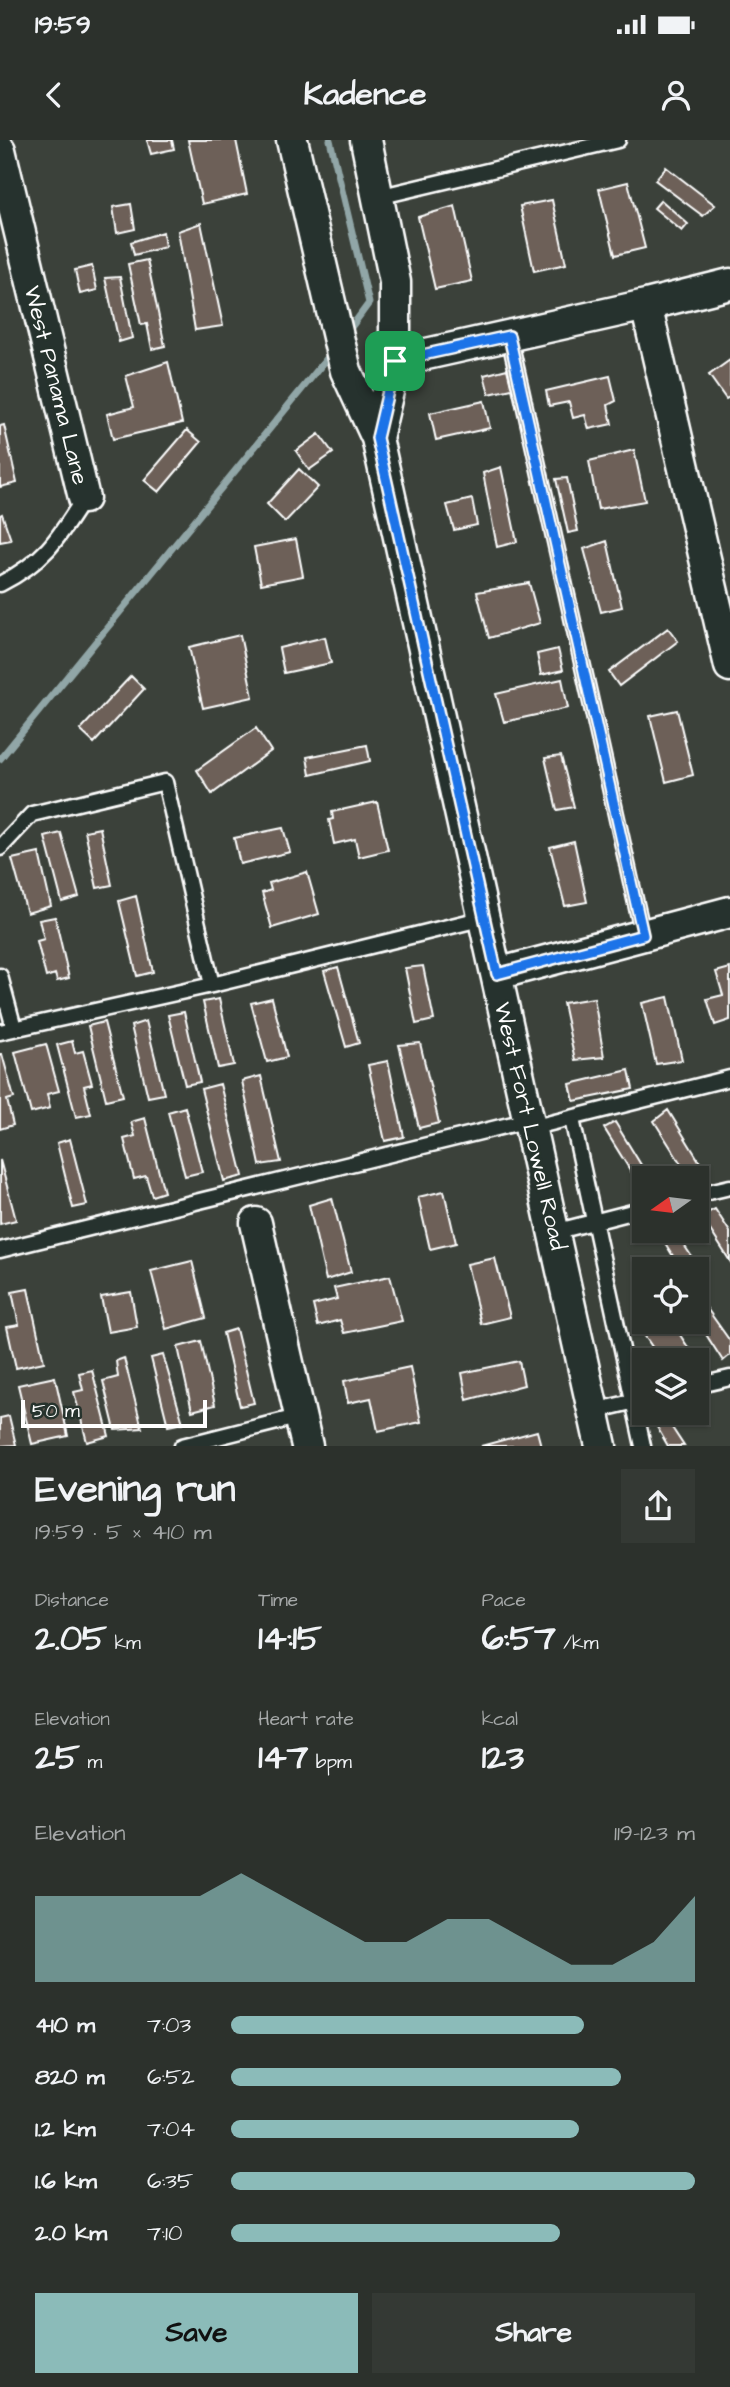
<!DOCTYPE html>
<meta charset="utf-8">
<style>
body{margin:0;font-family:"Architects Daughter",sans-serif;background:#343934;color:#f1f3f6;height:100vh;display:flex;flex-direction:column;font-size:26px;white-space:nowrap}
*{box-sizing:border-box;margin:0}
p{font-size:23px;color:#a6a9a9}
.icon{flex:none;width:38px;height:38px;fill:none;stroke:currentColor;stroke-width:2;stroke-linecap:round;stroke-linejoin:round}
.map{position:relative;height:1306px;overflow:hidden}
.drawer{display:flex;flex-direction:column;background:#2c312c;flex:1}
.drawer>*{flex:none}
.needle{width:46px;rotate:256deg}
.buttons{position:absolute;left:632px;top:1026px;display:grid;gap:14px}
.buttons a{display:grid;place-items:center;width:77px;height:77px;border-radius:0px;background:#2c312c;box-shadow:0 2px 5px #0004,0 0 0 2px #484c48;font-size:35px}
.scale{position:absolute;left:21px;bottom:18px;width:186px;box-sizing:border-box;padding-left:7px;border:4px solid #fff;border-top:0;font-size:19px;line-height:24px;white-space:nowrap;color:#fff;-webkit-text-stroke:5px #26332d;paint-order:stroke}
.pin{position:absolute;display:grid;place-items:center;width:60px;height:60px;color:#fff;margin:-30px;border-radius:14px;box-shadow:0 4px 10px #0006}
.round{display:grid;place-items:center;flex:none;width:74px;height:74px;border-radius:0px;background:#343934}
.overview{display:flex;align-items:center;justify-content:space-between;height:119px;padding:0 35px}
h1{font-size:38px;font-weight:800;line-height:52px}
.stats{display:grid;grid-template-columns:repeat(3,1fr);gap:10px;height:119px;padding:7px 35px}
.stats div{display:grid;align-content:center}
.stats b{font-size:35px;font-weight:800}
.stats small{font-size:19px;font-weight:400}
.stats p{font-size:19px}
.chart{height:196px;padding:14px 35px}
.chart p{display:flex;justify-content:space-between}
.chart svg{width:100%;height:126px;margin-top:7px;fill:#8bbbb9;opacity:.7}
.action{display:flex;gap:14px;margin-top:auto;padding:14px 35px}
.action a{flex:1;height:80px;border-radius:0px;background:#8bbbb9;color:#111;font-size:28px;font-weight:800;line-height:80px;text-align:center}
.action a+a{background:#343934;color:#f1f3f6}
ul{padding:0 35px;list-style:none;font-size:23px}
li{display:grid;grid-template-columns:112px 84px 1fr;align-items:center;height:52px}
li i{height:18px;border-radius:9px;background:#8bbbb9}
.status{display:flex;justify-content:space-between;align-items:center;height:49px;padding:0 35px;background:#2c312c;direction:ltr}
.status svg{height:19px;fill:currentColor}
header{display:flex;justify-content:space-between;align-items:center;height:91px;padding:0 35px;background:#2c312c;font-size:32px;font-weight:800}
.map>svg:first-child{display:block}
</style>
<div class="status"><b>19:59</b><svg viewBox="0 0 49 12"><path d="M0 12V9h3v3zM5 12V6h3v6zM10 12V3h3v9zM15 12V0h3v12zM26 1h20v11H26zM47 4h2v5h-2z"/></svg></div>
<header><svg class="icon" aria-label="back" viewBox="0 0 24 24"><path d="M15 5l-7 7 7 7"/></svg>Kadence<svg class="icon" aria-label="person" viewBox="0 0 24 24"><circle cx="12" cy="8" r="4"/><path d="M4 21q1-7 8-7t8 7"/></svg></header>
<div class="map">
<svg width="730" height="1306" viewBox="0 0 730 1306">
<rect width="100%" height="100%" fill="#3b413a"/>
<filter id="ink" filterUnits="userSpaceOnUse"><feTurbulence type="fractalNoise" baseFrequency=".0143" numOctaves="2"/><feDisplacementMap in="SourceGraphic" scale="14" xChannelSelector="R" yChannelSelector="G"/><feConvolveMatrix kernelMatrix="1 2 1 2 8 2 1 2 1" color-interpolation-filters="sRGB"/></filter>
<g filter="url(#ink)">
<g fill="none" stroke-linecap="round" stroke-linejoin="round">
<path stroke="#91a6a7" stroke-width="7" d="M330 0 369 163 347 193
M0 619 333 211"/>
</g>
<path fill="#6d6159" stroke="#fff" stroke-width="2" d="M147 0H172L174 9 151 14Z
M188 0H236L247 54 202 64Z
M666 27 715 65 703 76 655 40Z
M628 42 645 108 615 115 599 49Z
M552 60 566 124 534 131 520 66Z
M661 60 688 84 682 91 654 68Z
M131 64 135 89 117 93 113 67Z
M455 66 472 141 435 149 418 77Z
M201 83 223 186 195 190 178 91Z
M163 92 165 107 134 115 131 102Z
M147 120 165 206 152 209 147 184 141 185 128 124Z
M92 126 97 150 80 154 75 130Z
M120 137 132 198 119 202 105 138Z
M730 220V257L726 259 709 235Z
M168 222 182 283 113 299 107 274 134 267 126 236Z
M507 229 512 249 489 254 484 235Z
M610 236 616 261 608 265 612 284 589 289 585 275 573 278 569 262 549 266 546 251Z
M484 261 490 288 436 300 430 273Z
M4 285 17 343 0 347V286Z
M187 290 201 302 159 352 144 340Z
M319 294 333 313 309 330 296 311Z
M634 310 645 361 598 369 589 321Z
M501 327 517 402 497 407 483 333Z
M299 329 318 347 285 382 267 364Z
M567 338 578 391 568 393 556 339Z
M472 359 477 385 454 390 447 365Z
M2 374 11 400 0 402V375Z
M296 399 303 436 261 444 254 407Z
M607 401 622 467 601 472 584 409Z
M529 443 540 483 489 498 477 452Z
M668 488 678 501 619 546 609 532Z
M240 495 253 557 203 568 189 507Z
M325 497 331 523 284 533 279 508Z
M558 509 563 530 541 535 537 514Z
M131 536 144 549 94 603 80 590Z
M562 539 568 568 504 582 496 554Z
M677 570 693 635 666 642 650 576Z
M256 588 271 611 212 654 197 630Z
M367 605 370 621 310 635 307 617Z
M561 616 574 667 557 670 545 618Z
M377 662 388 710 359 717 355 699 334 704 329 680 333 679 332 672Z
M100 688 112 745 97 748 85 691Z
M283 688 290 712 240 724 234 698Z
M61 693 79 757 62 762 45 697Z
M574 701 587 762 565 766 550 707Z
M39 713 51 766 27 773 12 719Z
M307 732 319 774 272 788 262 753 271 750 269 743Z
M136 756 153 832 137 836 119 761Z
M55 777 69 838 57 841 55 834 46 837 37 801 44 799 39 780Z
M423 826 434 880 416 884 405 828Z
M338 827 359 903 346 907 324 831Z
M730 828V880L715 885 707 859 723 855 716 832Z
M668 857 682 920 656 924 642 863Z
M272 858 287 917 267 922 251 863Z
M594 858 604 917 575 920 563 863Z
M219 859 234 925 218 928 203 862Z
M184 872 200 942 185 945 168 875Z
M146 881 164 954 148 957 131 886Z
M104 882 123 956 106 960 88 886Z
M72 901 75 913 83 911 92 944 84 946 91 974 76 977 57 905Z
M420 903 439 983 419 988 399 905Z
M46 904 59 951 47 954 50 968 31 973 15 912Z
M0 914H2L14 958 7 960 13 985 0 989Z
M388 921 404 997 385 1001 368 925Z
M629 930 633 949 574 961 570 944Z
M261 936 281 1022 260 1025 242 941Z
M220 944 243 1036 224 1041 201 949Z
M185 967 202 1032 185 1036 168 972Z
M668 970 701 1024 688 1035 654 981Z
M145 978 164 1052 152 1056 146 1036 134 1039 124 999 135 996 131 982Z
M615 982 649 1038H644V1043L640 1046 604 988Z
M70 999 87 1065 73 1068 57 1003Z
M0 1020 16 1080 0 1084Z
M444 1051 456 1103 430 1109 418 1057Z
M332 1058 351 1132 326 1140 309 1065Z
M715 1069 730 1092V1121L701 1076Z
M657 1090H674L704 1135 696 1139V1129H681Z
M495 1118 510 1177 481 1184 467 1124Z
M192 1121 206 1178 166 1189 151 1131Z
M390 1136 402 1181 344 1193 340 1180 318 1186 313 1165 337 1159 334 1148Z
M28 1149 44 1222 16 1228 7 1187 19 1185 12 1152Z
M131 1152 137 1187 108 1192 101 1157Z
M696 1153 730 1201V1215L723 1221 696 1179Z
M644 1181H671L691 1212 678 1220H661L638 1186Z
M236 1189 254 1263 240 1266 223 1193Z
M201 1201 215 1265 192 1271 178 1207Z
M163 1215 183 1283 168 1286 151 1218Z
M124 1218 142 1288 115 1290 103 1241 118 1237 116 1221Z
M519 1221 524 1245 467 1260 462 1233Z
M410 1227 421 1282 378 1291 371 1258 348 1263 344 1241Z
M92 1230 109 1296 87 1302 74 1252 83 1250 79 1233Z
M55 1237 68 1296 32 1304 18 1245Z
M663 1274 684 1306H668L653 1280Z
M9 1276 16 1305 0 1306V1278Z
M537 1291 541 1306H481Z"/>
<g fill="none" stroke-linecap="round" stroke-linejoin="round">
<defs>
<path id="lane" d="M378 57 618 0
M509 196 643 795
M0 444C45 421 58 399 84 358
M0 708 32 674 165 642 212 845
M0 836 14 888
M0 892 212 845 484 778
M572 979 643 1306
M531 988 730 938
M696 1055 730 1047
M554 1092 644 1069
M0 1110 529 980
M696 1246 730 1238
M594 1271 644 1259
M182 1306 301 1276"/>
<path id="street" d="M292 0 346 231 377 298 601 1306
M366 0 395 142V221L377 298
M0 10 84 358
M646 165 730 526
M395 221 646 165 730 144
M497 834 730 772
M256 1083 307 1306"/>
</defs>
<use href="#lane" stroke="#fff" stroke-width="19"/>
<use href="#street" stroke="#fff" stroke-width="35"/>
<use href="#lane" stroke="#26332d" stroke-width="14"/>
<use href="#street" stroke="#26332d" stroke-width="30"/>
</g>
</g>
<g fill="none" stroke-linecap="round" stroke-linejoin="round" filter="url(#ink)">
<defs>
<path id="route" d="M509 196 643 795 497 834 377 298 395 221Z"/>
</defs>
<use href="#route" stroke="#fff" stroke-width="14"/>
<use href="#route" stroke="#1a73e8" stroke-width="9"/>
</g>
<g text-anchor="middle" stroke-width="5" stroke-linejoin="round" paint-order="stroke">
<g font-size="23" fill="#fff" stroke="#26332d">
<text transform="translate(57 245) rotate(76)" y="8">West Panama Lane</text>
<text transform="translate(531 986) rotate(77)" y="8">West Fort Lowell Road</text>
</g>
</g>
</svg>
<div class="buttons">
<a><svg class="needle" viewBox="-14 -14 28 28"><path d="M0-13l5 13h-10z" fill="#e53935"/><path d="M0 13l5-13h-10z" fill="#a6a9a9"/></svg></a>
<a><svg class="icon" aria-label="locate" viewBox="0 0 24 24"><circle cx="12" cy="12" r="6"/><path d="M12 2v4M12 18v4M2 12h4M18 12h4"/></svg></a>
<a><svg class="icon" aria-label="layers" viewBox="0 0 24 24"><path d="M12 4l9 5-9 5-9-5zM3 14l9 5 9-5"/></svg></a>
</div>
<div class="scale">50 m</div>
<div class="pin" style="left:395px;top:221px;background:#1e9e55"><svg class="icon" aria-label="arrive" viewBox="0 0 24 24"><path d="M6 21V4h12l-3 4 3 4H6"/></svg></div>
</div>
<section class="drawer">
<div class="overview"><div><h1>Evening run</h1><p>19:59 · 5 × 410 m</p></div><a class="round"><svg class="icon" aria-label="share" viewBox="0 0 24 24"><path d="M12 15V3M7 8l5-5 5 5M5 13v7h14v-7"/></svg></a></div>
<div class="stats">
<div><p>Distance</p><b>2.05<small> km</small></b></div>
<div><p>Time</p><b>14:15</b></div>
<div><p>Pace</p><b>6:57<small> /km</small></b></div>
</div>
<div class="stats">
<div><p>Elevation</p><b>25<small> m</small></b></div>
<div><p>Heart rate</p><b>147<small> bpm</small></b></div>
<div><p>kcal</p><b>123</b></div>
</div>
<div class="chart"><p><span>Elevation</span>119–123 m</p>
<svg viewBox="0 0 160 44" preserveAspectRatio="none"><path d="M0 44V14L10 14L20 14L30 14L40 14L50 6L60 14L70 22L80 30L90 30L100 22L110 22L120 30L130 38L140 38L150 30L160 14V44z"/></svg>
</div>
<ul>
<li><b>410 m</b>7:03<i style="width:76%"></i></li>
<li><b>820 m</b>6:52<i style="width:84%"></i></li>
<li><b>1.2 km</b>7:04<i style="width:75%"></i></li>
<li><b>1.6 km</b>6:35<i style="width:100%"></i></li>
<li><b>2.0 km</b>7:10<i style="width:71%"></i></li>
</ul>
<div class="action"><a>Save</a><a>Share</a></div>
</section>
